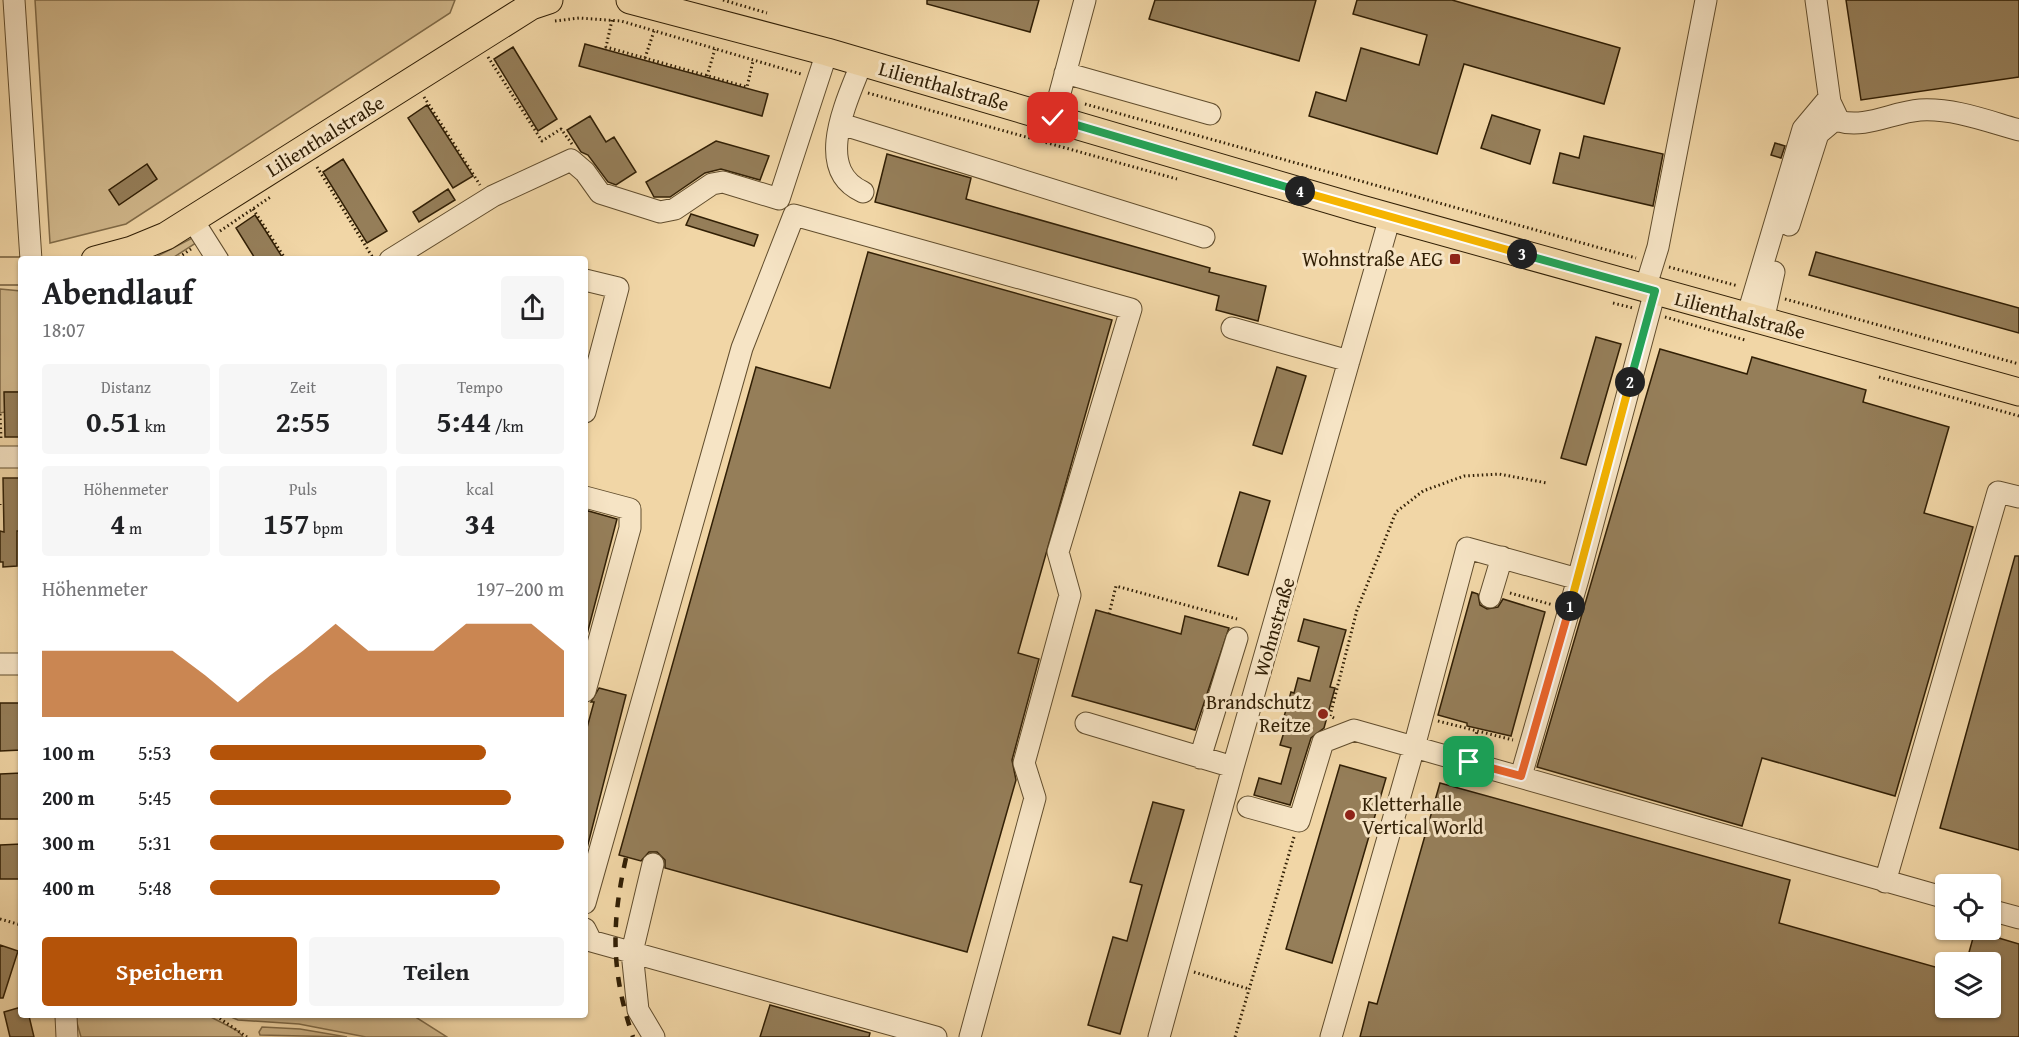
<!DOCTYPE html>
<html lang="de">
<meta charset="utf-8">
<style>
body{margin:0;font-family:"Gentium Book Plus",serif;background:#f6f6f6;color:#202124;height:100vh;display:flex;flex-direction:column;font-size:22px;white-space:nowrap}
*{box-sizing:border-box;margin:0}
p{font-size:20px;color:#757577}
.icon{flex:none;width:33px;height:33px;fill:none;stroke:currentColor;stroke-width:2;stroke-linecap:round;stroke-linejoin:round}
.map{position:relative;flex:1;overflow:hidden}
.panel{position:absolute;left:18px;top:256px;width:570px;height:762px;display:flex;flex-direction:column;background:#fff;border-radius:6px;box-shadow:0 2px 4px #0004}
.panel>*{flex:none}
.buttons{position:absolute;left:1935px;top:874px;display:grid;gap:12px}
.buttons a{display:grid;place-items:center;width:66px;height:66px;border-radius:6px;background:#fff;box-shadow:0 2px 4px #0004;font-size:30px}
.pin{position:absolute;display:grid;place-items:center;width:51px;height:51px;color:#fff;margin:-26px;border-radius:12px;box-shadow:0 3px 9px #0006}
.km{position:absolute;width:30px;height:30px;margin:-15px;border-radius:50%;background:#222;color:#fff;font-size:16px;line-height:30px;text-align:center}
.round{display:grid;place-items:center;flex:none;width:63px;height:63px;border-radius:6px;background:#f6f6f6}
.head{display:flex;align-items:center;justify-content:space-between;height:102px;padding:0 24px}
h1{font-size:33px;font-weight:800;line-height:45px}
.figures{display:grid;grid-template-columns:repeat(3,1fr);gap:9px;height:102px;padding:6px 24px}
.figures div{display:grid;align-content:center;border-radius:6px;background:#f6f6f6;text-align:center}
.figures b{font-size:30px;font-weight:800}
.figures small{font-size:16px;font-weight:400}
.figures p{font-size:16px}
.chart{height:168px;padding:12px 24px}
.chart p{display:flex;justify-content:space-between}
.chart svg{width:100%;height:108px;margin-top:6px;fill:#b45309;opacity:.7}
.cta{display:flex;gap:12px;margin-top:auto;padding:12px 24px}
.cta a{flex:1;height:69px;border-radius:6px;background:#b45309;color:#fff;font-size:24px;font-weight:800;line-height:69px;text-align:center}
.cta a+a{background:#f6f6f6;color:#202124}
ul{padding:0 24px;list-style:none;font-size:20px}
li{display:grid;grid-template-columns:96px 72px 1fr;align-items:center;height:45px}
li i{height:15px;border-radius:8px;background:#b45309}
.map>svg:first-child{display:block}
</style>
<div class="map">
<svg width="2019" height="1037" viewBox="0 0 2019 1037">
<rect width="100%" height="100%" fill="#f1d6a6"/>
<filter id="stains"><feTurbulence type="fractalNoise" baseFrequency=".00333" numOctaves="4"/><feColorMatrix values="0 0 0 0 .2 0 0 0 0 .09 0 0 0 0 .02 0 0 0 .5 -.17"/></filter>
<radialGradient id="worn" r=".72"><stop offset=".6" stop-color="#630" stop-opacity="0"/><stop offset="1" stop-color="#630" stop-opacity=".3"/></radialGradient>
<path fill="#d0b78b" stroke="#806b48" stroke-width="1.5" d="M35 0H455L450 13 126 224 50 243Z
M196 236 199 241 171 259 150 260Z
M0 289 21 291V392H5V412L0 413Z
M75 1016H209L238 1031 243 1037H81Z
M229 1016H414L447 1037H366L299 1024 238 1020Z
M262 1027 300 1029 347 1037 260 1035 259 1032Z"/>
<path fill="#957e59" stroke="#311f05" stroke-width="1.5" d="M927 0H1039L1030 32 927 4Z
M1155 0H1316L1299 61 1149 19Z
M1357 0H1452L1620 48 1604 104 1464 64 1437 154 1309 116 1316 92 1346 101 1361 48 1419 65 1427 35 1353 14Z
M1846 0H2019V77L1861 100Z
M585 44 768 94 762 116 579 66Z
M513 47 557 119 538 131 494 59Z
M427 105 473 176 453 188 408 118Z
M1492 115 1540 130 1530 164 1481 148Z
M590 116 606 142 614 137 636 172 616 185 608 182 588 155 581 152 567 130Z
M1584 136 1663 154 1653 206 1553 183 1560 153 1579 158Z
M716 141 769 156 760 180 721 169 705 173 670 197H654L646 182Z
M1775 143 1785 146 1781 158 1771 155Z
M887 154 971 178 966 199 1210 268 1209 272 1266 286 1258 321 1216 310 1219 296 875 202Z
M343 159 387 231 367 243 323 172Z
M147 164 157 179 119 205 109 190Z
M448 189 455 200 419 222 413 212Z
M691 214 758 235 754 246 686 225Z
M255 215 265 230 284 260H256L236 228Z
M868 252 1112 320 1018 653 1039 659 1012 760 1016 780 967 952 665 868V860L657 852H649L641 861 619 855 756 367 830 388Z
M1816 252 2019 308V333L1809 275Z
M1596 337 1621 344 1586 465 1561 458Z
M1660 349 1747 374 1752 357 1866 390 1863 402 1949 427 1924 513 1973 527 1895 796 1762 758 1742 826 1537 767Z
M1277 367 1306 376 1282 454 1253 445Z
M4 392H21V437H5Z
M3 478H21V531H17V566L3 567V562H0V531L4 532Z
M1240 492 1270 501 1248 575 1218 566Z
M585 510 617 519 585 642Z
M2015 556H2019V850L1940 828Z
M1472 592 1478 594 1480 605 1487 609 1498 607 1503 599 1545 612 1511 736 1467 726V723L1438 715Z
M1096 610 1181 634 1185 616 1229 628 1195 730 1072 696Z
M1304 619 1346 630 1330 687 1335 688 1324 728 1311 738 1290 805 1254 795 1259 778 1281 784 1291 748 1280 745 1284 732 1280 731 1291 692 1294 693 1298 678 1310 681 1319 647 1298 641Z
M599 688 626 695 585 856V735L594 702H591Z
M0 703H21V750L0 751Z
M1340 765 1386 778 1332 963 1286 949Z
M21 773V819H0V774Z
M1440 783 1790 880 1779 923 1946 970V1008H1990V963H1966L1975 931 2019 944V1037H1360L1369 1002 1377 1004Z
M1153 802 1184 810 1120 1034 1088 1025 1113 937 1127 941 1142 885 1130 882Z
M21 844V879H0V845Z
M0 945 18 951 3 998H0Z
M770 1005 870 1033 869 1037H760Z
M21 1007V1016H29L34 1037H10L4 1012Z"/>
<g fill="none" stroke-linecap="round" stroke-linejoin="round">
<defs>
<path id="minor" d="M14 0 31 260
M1816 0 1830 102 1839 121C1865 129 1893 112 1920 110 1954 108 1987 121 2019 130
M862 62C848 99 812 169 863 192
M1065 73 1210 114
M1053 119 1085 0
M841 124 1204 237
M192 219 218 260
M1789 225 1818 134 1837 118
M390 260 493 196 571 160 585 172 600 193 660 212 675 209 712 184 723 182 779 199 827 52
M585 280 618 288 585 412
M1645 289 1658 247 1706 0
M1747 317 1803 129 1829 98
M1763 321 1774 272
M1232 328 1349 361
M0 457H21
M585 497 630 509V528L585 691
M1490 597 1502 557
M0 664H21
M1086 723 1233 767
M1200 758 1237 638
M1521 776 1578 579 1655 291
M1248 807 1299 821 1323 742 1354 730 1414 747 1467 548 1578 579
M653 864 632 952 638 1010 654 1037
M1885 882 1998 492 2019 497
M585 903 742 348 794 215 1131 309 1058 552 1070 595 1024 763 1035 798 970 1037
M1990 910 2019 918
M585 929 591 941 936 1037
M66 1016 67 1037
M1159 1037 1233 767 1390 217
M1331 1037 1414 747 1946 898"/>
<path id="major" d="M630 0 827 52 1361 209 2019 392
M95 260 132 250 166 236 531 6 549 0
M0 271H21"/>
</defs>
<use href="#minor" stroke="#614d2d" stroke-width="23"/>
<use href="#major" stroke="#311f05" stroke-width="29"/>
<path stroke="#311f05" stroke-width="3" stroke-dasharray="1.5 3" stroke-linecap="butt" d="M723 0 767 13
M612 20 606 47 747 87 753 61
M555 21 579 18 621 21 801 74
M488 57 542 141 561 129 572 144
M645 58 654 31
M707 76 715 49
M868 93 1177 179
M424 97 480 185
M1085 104 1636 258
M317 167 373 258
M253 209 286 260
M220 231 272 196
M175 260 191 249
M1669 267 1738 286
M1785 299 2019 364
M1613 303 1633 308
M1665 317 1745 340
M1879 377 2019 416
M0 414 1 439
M0 504V505
M1510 593 1553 605
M1109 614 1116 586 1237 619
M1334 718 1330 716 1357 610 1396 512 1423 491 1464 476 1499 474 1547 483
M1438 721 1513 740
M1473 747 1477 731
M0 919 21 925
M1194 972 1249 989
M216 1016 247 1037
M1235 1037 1294 837"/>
<use href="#minor" stroke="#f6e4c5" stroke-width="21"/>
<use href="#major" stroke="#f1d6a6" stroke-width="27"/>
<path stroke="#311f05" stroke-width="4.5" stroke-dasharray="10 10" stroke-linecap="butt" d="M626 858C611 924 611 972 633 1037"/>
</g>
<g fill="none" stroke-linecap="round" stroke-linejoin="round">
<defs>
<path id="split-1" d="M1469 762 1521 776 1570 606"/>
<path id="split-2" d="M1570 606 1630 382"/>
<path id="split-3" d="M1522 254 1655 291 1630 382"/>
<path id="split-4" d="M1300 191 1522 254"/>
<path id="split-5" d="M1053 118 1300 191"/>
</defs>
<use href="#split-1" stroke="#fff" stroke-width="12"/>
<use href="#split-2" stroke="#fff" stroke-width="12"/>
<use href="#split-3" stroke="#fff" stroke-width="12"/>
<use href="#split-4" stroke="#fff" stroke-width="12"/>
<use href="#split-5" stroke="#fff" stroke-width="12"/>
<use href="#split-1" stroke="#f0652b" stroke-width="8"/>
<use href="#split-2" stroke="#f5b400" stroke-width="8"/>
<use href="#split-3" stroke="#22a559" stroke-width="8"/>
<use href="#split-4" stroke="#f5b400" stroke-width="8"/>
<use href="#split-5" stroke="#22a559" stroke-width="8"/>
</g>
<g fill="#8f2418" stroke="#f6e4c5" stroke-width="2">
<rect x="1449" y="253" width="12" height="12" rx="3"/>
<circle cx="1323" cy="714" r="6"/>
<circle cx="1350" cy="815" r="6"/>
</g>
<g text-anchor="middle" stroke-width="6" stroke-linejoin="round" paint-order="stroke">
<g font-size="20" fill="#311f05" stroke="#f6e4c5">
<text transform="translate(944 86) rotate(16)" y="7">Lilienthalstraße</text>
<text transform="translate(325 136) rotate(-32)" y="7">Lilienthalstraße</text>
<text transform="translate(1740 315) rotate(15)" y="7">Lilienthalstraße</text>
<text transform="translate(1274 627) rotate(-74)" y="7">Wohnstraße</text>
</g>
<g font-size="20" fill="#311f05" stroke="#f6e4c5" text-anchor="end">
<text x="1443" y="266">Wohnstraße AEG</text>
<text x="1311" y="709">Brandschutz<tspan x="1311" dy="23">Reitze</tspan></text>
<text x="1362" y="811" text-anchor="start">Kletterhalle<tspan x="1362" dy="23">Vertical World</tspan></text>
</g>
</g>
<rect width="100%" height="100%" filter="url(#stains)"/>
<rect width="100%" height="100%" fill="url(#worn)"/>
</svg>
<div class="buttons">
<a><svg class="icon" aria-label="locate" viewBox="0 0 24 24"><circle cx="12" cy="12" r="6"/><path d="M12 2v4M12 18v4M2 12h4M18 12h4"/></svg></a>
<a><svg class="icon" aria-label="layers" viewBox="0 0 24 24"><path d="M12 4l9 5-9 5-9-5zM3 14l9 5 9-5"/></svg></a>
</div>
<div class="pin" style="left:1469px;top:762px;background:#1e9e55"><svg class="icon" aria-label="arrive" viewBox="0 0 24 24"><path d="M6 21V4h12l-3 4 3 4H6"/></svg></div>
<div class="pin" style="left:1053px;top:118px;background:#d93025"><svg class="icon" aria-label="check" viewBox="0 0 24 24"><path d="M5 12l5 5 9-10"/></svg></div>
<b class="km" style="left:1570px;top:606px">1</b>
<b class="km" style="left:1630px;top:382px">2</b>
<b class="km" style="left:1522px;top:254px">3</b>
<b class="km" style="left:1300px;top:191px">4</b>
<section class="panel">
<div class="head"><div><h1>Abendlauf</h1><p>18:07</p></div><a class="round"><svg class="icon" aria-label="share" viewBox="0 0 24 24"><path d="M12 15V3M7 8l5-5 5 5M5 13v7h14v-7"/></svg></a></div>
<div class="figures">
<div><p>Distanz</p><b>0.51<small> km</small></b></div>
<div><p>Zeit</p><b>2:55</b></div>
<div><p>Tempo</p><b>5:44<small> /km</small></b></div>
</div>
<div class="figures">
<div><p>Höhenmeter</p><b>4<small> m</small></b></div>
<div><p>Puls</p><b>157<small> bpm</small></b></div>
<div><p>kcal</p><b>34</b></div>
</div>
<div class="chart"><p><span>Höhenmeter</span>197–200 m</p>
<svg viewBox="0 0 160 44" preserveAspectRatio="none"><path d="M0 44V17L10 17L20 17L30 17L40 17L50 27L60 38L70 27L80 17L90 6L100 17L110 17L120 17L130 6L140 6L150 6L160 17V44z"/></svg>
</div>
<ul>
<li><b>100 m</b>5:53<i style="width:78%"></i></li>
<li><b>200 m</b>5:45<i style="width:85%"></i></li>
<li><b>300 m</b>5:31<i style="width:100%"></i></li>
<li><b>400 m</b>5:48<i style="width:82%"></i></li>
</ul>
<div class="cta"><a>Speichern</a><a>Teilen</a></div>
</section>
</div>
